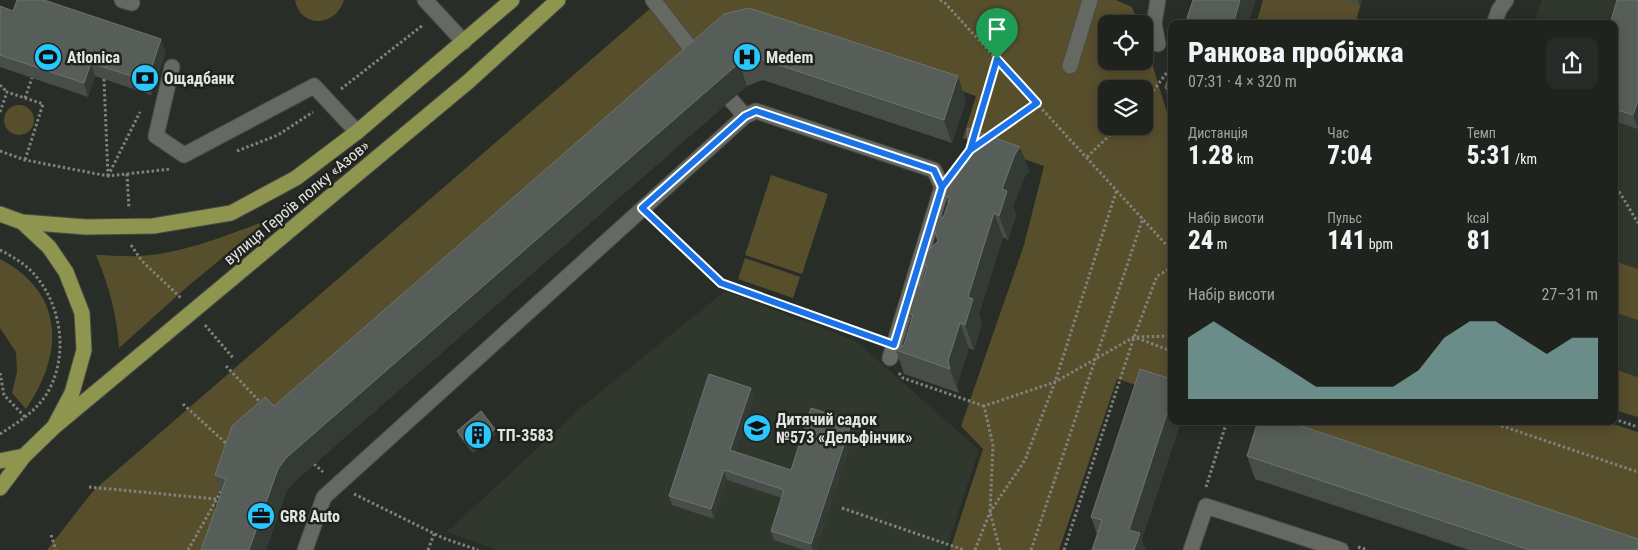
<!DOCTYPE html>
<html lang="uk">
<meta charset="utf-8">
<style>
body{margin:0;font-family:"Roboto Condensed",sans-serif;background:#272a26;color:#f1f3f6;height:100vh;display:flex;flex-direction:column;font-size:19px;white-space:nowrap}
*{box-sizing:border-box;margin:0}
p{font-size:16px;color:#a1a4a4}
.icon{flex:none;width:28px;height:28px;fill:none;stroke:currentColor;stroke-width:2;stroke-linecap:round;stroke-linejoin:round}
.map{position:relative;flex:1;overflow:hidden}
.panel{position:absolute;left:1168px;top:20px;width:450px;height:405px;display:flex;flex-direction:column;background:#1f221d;border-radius:10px;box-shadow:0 2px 12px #0003,0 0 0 1px #3c3f3b}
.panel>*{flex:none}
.tools{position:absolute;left:1098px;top:15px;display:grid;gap:10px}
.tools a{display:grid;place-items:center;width:55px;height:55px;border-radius:10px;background:#1f221d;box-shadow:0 2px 12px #0003,0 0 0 1px #3c3f3b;font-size:25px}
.pin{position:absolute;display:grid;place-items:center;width:42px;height:42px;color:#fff;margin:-51px -21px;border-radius:50% 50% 50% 0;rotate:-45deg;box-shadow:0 0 5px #0007}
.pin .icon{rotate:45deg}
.round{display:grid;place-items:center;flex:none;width:52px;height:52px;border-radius:10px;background:#272a26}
.head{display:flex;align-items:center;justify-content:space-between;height:85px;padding:0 20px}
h1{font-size:28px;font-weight:800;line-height:38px}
.stats{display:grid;grid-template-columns:repeat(3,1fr);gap:8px;height:85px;padding:5px 20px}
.stats div{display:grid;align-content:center}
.stats b{font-size:25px;font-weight:800}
.stats small{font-size:14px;font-weight:400}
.stats p{font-size:14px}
.chart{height:140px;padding:10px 20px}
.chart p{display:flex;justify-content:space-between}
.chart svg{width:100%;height:90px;margin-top:5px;fill:#8bbbb9;opacity:.7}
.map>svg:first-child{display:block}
</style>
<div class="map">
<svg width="1638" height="550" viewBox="0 0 1638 550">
<rect width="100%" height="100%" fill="#292d27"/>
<path fill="#30372c" d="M1542 0H1638V377L1614 369V24H1534Z
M725 291 856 341 979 450 946 550H499L447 532 583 406Z"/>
<path fill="#574e2c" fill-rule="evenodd" d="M295 0H344C336 27 300 29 295 0Z
M660 0H1116L1132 7 1138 24H1106V61H1144V37L1168 116 1171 117V396L1117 379 1059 550H950L983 449 961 426 1024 245 1044 166 963 138 976 96 755 21 235 446 214 509 227 513 214 550H47L93 491ZM1106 89H1144V126H1106Z
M1263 0H1362L1357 17 1359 24H1256Z
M4 120a15 15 0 1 1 30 0a15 15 0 1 1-30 0Z
M771 175 828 194 802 274 745 255Z
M268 220 187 287 119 348C117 315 109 286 96 255 110 255 124 257 138 256 182 254 227 235 268 220Z
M745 258 800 277 793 298 738 279Z
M0 259C65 293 64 354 26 409L12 393 17 372 16 352 0 328Z
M1614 261 1638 269V320L1614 312Z
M1614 369 1638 377V417L1614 410Z
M1246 421H1603L1638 432V550Z"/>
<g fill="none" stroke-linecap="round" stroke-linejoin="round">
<defs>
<path id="minor" d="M122 0 132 3
M425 0 464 42
M653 0 700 60
M1494 24 1499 10 1506 0
M1158 44 1154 23 1158 0
M1070 66 1090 0
M172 67 156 136 184 155 314 86 357 132
M731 100 745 116
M305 550 324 497 745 116 756 111 934 170 942 187 890 358
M1191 550 1206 506 1341 550"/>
<path id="major" d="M0 214 22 222 49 247 66 272 82 313 84 350 72 393 54 427 24 456 0 488
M22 222 86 227 153 226 231 213 296 178 357 132 512 0
M54 427 469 81 558 0
M0 461 24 456"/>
</defs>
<use href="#minor" stroke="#484b46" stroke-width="17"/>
<use href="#major" stroke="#484b46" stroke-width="17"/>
<path stroke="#7f827d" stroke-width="3" stroke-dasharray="2.5 2.5" stroke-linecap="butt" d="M940 0 945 3 1171 250
M1363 21H1475
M1513 21 1522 24
M104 79 108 176
M0 85 7 92
M341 89 423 25
M25 98 32 78
M1144 103 1171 67
M0 112 7 92 43 104 25 160
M974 135 997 59
M986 139 1037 103
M0 151 25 160 108 176 171 169
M237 151 278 135 313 112
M1087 157 1119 126
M954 170 964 157
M127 174 129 209
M108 176 140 112
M1614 183 1638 223
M657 222 721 283 877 339
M131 245 142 261 181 298
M0 250C14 257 30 267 39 280 63 312 68 360 46 395 34 413 17 423 0 434
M205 325 234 359
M1137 338 1171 351
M226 366 262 404
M0 373 4 395 26 418
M899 373 903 378 984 406
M183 404 229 446
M1614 419 1638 427
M1487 421 1638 472
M314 464 323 472
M89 487 216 499
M1206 487 1227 421
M354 494 443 538 478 550
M842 508 964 550
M51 535 56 550
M1358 547 1368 550
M188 550 222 490
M428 550 434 534
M975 550 990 512 1025 460 1055 382 1117 189
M1000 550 990 512 993 445 984 406 1055 382 1134 337 1171 336
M1031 550 1143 218
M1064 550 1134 337 1157 276 1171 268"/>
<use href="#minor" stroke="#656962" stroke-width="15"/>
<use href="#major" stroke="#8e954f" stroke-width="15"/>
</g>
<path fill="#474d48" d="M1344 0H1362L1360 5Z
M1638 0V129L1614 121V24Z
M0 6 13 11 166 52 151 95 95 76 88 97 0 67Z
M724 14 966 100 952 143 763 80 747 86 295 481 286 492 266 550H201L221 493 215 475 274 406Z
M1171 69V105L1165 88Z
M1020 147 1029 171 1024 178 1013 207 1016 215 1008 240 1003 237 979 314 982 323 974 350 969 348 957 385 959 393 904 374 896 350 904 345 911 321 908 313 921 286 927 268 938 241 943 218 948 204 945 196 957 176Z
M751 388 754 397 736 452 791 470 855 430 816 550H804L774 540 771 531 782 498 727 480 714 519 672 505 669 496Z
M1171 421H1181L1142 539 1097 534 1091 517Z
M495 429 497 433 473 453 459 436 457 431Z
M1247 456 1638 550H1469L1255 479Z"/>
<path fill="#343a34" d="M1240 0H1256L1248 24H1233Z
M1358 0H1362L1360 5Z
M161 39 166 52 151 95 147 81Z
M91 63 95 76 88 97 84 83Z
M739 63 747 86 295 481 286 492 266 550H249L278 469 286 458Z
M958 76 966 100 952 143 944 120Z
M1638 101V128L1633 115Z
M1020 147 1029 171 1024 178 1013 207 1016 215 1008 240 999 216 1002 189 1015 154Z
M994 213 1003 237 979 314 982 323 974 350 965 325 968 297Z
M960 323 969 348 957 385 959 393 950 369 948 361Z
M751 388 754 397 734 459 730 450Z
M1171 401V421H1181L1142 539 1146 550H1134L1129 530Z
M852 421 855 430 816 550H813L811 544Z
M495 429 497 433 473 453 471 448Z
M724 470 727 480 714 519 711 509Z"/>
<path fill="#575e59" stroke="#6d736e" d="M17 0H44L161 39 147 81 91 63 84 83 0 55V6L13 11Z
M1193 0H1240L1233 24H1185Z
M1617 0H1638V101L1633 115 1614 109V24H1610Z
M749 8 958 76 944 120 755 57 739 63 286 458 278 469 249 550H201L226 479 215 475 232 426 265 397 274 406 724 14Z
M1171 69V90L1165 88Z
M967 128 1020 147 1015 154 1002 189 1007 191 999 216 994 213 968 297 973 299 965 325 960 323 948 361 950 369 896 350 904 345 913 315 908 313 917 284 921 286 927 268 924 259 929 250 938 241 934 228 938 215 943 218 950 198 945 196 952 173 957 176 968 141Z
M1140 369 1171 379V401L1129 530 1140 533 1134 550H1092L1102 520 1091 517Z
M709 374 751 388 730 450 791 470 811 408 852 421 811 544 771 531 784 490 724 470 711 509 669 496Z
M481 411 495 429 471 448 457 431Z
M1258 421H1286L1638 539V550H1530L1247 456Z"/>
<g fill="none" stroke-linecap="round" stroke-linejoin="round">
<defs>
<path id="route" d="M997 59 970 150 942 187 934 170 756 111 745 116 642 208 721 283 894 345 942 187 970 150 1037 103 997 59"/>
</defs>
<use href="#route" stroke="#fff" stroke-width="10"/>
<use href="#route" stroke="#1a73e8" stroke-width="6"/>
</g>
<defs>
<symbol id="stadium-disc" viewBox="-11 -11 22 22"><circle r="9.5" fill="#28c8ff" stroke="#20231d"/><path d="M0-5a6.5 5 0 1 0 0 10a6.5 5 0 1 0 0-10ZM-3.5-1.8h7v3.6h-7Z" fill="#111"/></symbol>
<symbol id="hospital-disc" viewBox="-11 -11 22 22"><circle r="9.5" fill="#28c8ff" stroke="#20231d"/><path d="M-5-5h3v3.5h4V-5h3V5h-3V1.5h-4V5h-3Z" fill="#111"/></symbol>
<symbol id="bank-disc" viewBox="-11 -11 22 22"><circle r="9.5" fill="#28c8ff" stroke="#20231d"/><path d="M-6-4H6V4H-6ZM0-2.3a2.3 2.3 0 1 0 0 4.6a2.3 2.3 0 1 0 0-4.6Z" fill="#111"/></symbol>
<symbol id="school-disc" viewBox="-11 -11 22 22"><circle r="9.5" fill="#28c8ff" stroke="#20231d"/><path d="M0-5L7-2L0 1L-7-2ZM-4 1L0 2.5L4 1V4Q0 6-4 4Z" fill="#111"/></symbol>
<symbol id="building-disc" viewBox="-11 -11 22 22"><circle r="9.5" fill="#28c8ff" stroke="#20231d"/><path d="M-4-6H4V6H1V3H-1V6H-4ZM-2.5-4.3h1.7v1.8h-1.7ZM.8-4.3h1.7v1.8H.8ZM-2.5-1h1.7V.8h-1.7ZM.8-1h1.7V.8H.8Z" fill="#111"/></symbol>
<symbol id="office-disc" viewBox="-11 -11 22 22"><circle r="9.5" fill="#28c8ff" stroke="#20231d"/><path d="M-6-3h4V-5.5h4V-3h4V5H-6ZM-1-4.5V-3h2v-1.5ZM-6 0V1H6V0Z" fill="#111"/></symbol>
</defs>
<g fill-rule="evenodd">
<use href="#stadium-disc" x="32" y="41" width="32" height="32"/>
<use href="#hospital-disc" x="731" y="41" width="32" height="32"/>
<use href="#bank-disc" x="129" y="62" width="32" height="32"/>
<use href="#school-disc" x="741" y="412" width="32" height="32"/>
<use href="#building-disc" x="462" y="419" width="32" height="32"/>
<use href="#office-disc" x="245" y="500" width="32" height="32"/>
</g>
<g text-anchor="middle" stroke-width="5" stroke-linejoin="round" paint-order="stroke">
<g font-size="16" font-weight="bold" fill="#e2e5e1" stroke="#20231d" text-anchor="start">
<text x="67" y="63">Atlonica</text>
<text x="766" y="63">Medem</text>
<text x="164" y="84">Ощадбанк</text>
<text x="776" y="425">Дитячий садок<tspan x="776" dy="18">№573 «Дельфінчик»</tspan></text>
<text x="497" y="441">ТП-3583</text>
<text x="280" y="522">GR8 Auto</text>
</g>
<g font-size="16" fill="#e2e5e1" stroke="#20231d">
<text transform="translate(296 202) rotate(-40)" y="6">вулиця Героїв полку «Азов»</text>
</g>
</g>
</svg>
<div class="tools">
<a><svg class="icon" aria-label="locate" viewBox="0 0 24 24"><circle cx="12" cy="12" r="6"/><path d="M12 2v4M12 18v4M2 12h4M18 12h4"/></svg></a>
<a><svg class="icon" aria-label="layers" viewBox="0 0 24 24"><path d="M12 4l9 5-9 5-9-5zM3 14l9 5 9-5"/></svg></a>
</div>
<div class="pin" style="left:997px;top:59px;background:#1e9e55"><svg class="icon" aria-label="arrive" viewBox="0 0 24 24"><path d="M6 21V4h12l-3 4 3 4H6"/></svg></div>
<section class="panel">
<div class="head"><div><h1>Ранкова пробіжка</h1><p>07:31 · 4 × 320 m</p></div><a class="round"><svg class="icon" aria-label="share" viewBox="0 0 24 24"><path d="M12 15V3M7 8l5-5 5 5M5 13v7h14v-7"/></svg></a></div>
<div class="stats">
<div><p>Дистанція</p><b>1.28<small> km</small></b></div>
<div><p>Час</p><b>7:04</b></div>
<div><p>Темп</p><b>5:31<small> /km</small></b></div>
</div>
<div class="stats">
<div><p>Набір висоти</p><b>24<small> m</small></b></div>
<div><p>Пульс</p><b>141<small> bpm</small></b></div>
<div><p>kcal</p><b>81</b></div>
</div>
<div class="chart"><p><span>Набір висоти</span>27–31 m</p>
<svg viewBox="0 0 160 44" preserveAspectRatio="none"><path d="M0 44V14L10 6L20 14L30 22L40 30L50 38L60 38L70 38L80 38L90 30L100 14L110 6L120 6L130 14L140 22L150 14L160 14V44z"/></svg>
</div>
</section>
</div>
